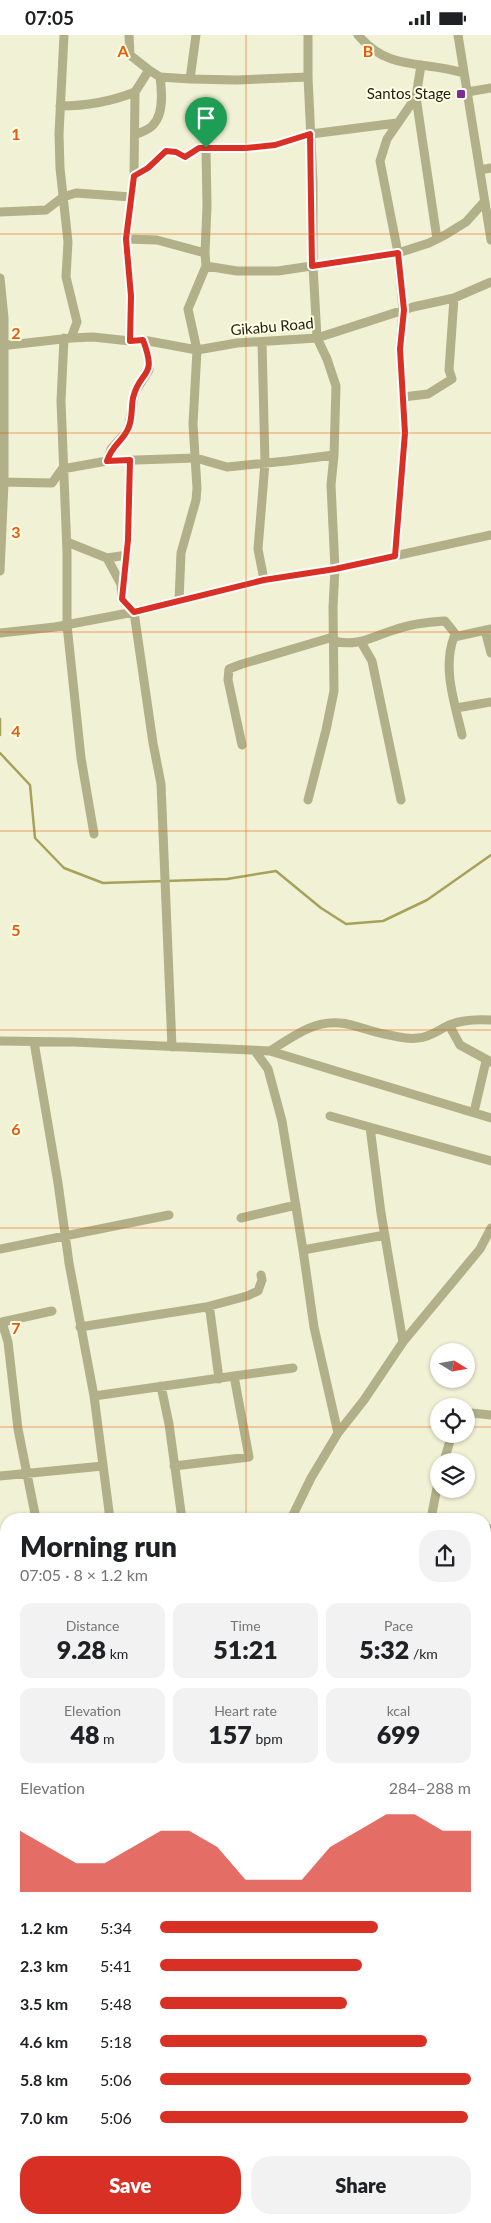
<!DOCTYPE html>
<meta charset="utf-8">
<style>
body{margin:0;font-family:Lato,sans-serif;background:#f2f2f2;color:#202124;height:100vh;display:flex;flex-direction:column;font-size:19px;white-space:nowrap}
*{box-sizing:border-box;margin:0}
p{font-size:16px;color:#757577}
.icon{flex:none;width:28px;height:28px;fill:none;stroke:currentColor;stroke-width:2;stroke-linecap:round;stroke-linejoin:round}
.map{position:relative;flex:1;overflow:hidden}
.panel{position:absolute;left:0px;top:1478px;width:491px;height:711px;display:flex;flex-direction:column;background:#fff;border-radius:20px 20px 0 0;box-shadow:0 1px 4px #0004}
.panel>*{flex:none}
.needle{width:32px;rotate:101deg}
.buttons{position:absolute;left:430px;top:1308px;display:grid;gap:10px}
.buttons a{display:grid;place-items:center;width:45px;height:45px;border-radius:50%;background:#fff;box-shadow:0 1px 4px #0004;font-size:25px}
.pin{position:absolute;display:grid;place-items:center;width:42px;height:42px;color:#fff;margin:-51px -21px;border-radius:50% 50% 50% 0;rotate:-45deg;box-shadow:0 0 5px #0007}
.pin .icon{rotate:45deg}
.round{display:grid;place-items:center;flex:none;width:52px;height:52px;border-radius:20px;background:#f2f2f2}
.overview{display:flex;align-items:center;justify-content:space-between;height:85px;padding:0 20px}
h1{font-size:28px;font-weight:800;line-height:38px}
.metrics{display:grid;grid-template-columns:repeat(3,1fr);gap:8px;height:85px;padding:5px 20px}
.metrics div{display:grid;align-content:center;border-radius:12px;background:#f2f2f2;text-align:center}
.metrics b{font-size:25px;font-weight:800}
.metrics small{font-size:14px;font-weight:400}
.metrics p{font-size:14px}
.chart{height:140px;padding:10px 20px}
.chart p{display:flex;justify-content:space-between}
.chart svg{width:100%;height:90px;margin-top:5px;fill:#d93025;opacity:.7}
.cta{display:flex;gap:10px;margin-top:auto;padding:10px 20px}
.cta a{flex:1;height:58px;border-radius:20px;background:#d93025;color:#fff;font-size:20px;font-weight:800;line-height:58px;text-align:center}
.cta a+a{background:#f2f2f2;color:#202124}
ul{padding:0 20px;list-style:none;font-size:16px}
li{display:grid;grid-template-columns:80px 60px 1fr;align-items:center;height:38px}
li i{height:12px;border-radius:6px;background:#d93025}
.status{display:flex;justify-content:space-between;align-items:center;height:35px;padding:0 25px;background:#fff;direction:ltr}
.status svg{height:14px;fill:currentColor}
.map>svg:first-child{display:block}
</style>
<div class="status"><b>07:05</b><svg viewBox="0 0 49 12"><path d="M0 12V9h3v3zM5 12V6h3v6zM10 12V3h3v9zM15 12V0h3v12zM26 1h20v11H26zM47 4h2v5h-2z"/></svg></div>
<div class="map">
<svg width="491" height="2188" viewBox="0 0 491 2188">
<rect width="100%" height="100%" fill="#f1f1d5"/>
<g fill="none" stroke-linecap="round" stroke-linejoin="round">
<path stroke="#a5a25a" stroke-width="2.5" d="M0 684V700
M0 718 30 750 35 803 64 833 103 848 227 844 276 836 321 873 346 889 383 886 427 865 491 820"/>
<path stroke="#b1b088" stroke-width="9" d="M64 0 59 99 60 133 68 207 66 242 77 287 71 303
M358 0C389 37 423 25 464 38
M458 0 491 205
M149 35 160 42 190 44 237 45 308 42
M190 44 196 0
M467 57 491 53
M416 62 437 204
M60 71C86 71 110 67 135 57
M135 100C141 97 149 95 153 90 164 79 162 57 160 42
M206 113H247L275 110 311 99 397 88
M480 135 491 133
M134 141 149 133 166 116 176 117 185 122 199 113H206L207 171 205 218
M0 177 46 175 63 162 76 158 131 162
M126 204 157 205 205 218 206 231 188 274 197 315 193 389 197 453 196 465 181 518 179 566
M206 231 237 236H278L398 218 429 208 445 200 466 187 484 167
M0 243 4 283V448L0 536
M64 303 61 366 67 517V590L81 723 94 799
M130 306 143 305 197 315 237 308 317 303 413 272 454 263 491 247
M262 307 265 428 258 514 264 545
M0 311 71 303 93 302 130 306 131 261 126 204 134 141 135 57 149 35 130 20 129 0
M403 362 428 359 452 344 449 335 454 263
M107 426 196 423 227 432 287 426 334 420
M0 447 52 448 62 434 107 426 111 414 128 395 135 357 149 335 148 320 143 305
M395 521 405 398 400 315 403 275 398 218 380 126 387 104 416 62 421 30
M107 523 127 520
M123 555 128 505 130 425
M485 595 491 618
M0 598 55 592 134 577 122 564 121 549 107 523 67 507
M333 606C358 612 371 602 394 595 410 589 428 587 445 586L457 601
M361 607 372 626 401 765
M456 673 491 667
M462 700C455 669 442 633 454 602L491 594
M242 710 228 645 229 634 242 629 333 602
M308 765 326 695 334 656 333 572 335 534 331 450 334 420 336 351 327 324 317 303 313 231V147L308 42V0
M449 990 460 1010 491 1027
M0 1006 73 1007 270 1016 491 1083
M34 1007 58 1148 69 1228 94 1361 110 1484
M172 1012 161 749 153 708 134 577 264 545 335 534 491 500
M255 1016 268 1034 282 1086 303 1215 314 1292 338 1398
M270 1016C291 1003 313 985 340 988 354 989 369 996 384 999 396 1001 406 1005 418 1003 431 1002 438 995 449 990 462 985 477 984 491 985
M474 1077 486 1026
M330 1081 491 1126
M370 1092 381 1178 403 1307
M241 1183 296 1170
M0 1214 169 1180
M303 1215 385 1200
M206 1272 210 1276 219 1344
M80 1292 206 1272 247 1261 258 1256 262 1245 261 1240
M234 1341 293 1333
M161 1351 169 1389 182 1484
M94 1361 234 1341 249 1422 174 1431
M466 1383 471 1378 491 1380
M444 1426 452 1399
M0 1441 103 1431
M431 1481 444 1484
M36 1484 18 1394 8 1307 2 1287 52 1276
M291 1484 311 1443 338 1398 364 1365 403 1307 480 1214 491 1193
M431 1484 439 1442
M485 1493 491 1494
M0 1551 6 1550
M0 1664 6 1663
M485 1723 491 1719
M0 1739 3 1766
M485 1767 491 1769
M0 1852 6 1844
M485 1867 491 1839
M485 1980 491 1982
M0 2053 6 2051
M0 2105 6 2124
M28 2182 29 2188
M69 2182 71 2188
M436 2182 458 2188"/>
</g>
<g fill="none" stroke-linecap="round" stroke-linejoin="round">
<defs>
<path id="route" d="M310 99 312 231 398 218 404 275 400 314 405 398 395 521 335 534 264 545 134 577 122 564 128 505 130 425 107 426C112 410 122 407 128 394 133 384 131 373 133 363 140 333 158 345 143 305L130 306 131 261 126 204 134 141 148 133 166 116 176 117 185 122 199 113H246L275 110Z"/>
</defs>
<use href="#route" stroke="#fff" stroke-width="10"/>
<use href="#route" stroke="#d93025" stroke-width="6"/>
</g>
<path fill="none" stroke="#e8590c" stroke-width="1" stroke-opacity="0.55" d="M246 0V1484M0 199H491M0 398H491M0 597H491M0 796H491M0 995H491M0 1193H491M0 1392H439M466 1392H491M0 1591H6M485 1591H491M0 1790H6M485 1790H491M0 1989H6M485 1989H491M246 2182V2188"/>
<rect fill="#7d2a9a" stroke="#fffee2" stroke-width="2" x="456" y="54" width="10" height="10" rx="2.5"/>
<g text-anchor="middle" stroke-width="4" stroke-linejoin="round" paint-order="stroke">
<g font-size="15" fill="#1f1e14" stroke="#fffee2" text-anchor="end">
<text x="451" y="64">Santos Stage</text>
</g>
<g font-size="15" fill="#1f1e14" stroke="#fffee2">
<text transform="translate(272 292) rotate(-5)" y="5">Gikabu Road</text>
</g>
</g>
<g font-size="16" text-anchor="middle" font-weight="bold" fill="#e8590c" stroke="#fffee2" stroke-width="4" stroke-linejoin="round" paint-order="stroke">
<text x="123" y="22">A</text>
<text x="368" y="22">B</text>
<text x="16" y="105">1</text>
<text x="16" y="304">2</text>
<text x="16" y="503">3</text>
<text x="16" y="702">4</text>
<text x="16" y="901">5</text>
<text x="16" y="1100">6</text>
<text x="16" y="1299">7</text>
</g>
</svg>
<div class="buttons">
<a><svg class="needle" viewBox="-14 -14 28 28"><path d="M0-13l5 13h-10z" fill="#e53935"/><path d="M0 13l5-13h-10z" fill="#757577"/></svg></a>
<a><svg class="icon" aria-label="locate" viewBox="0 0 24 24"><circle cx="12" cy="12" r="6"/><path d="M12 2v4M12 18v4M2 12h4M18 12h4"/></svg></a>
<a><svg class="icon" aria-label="layers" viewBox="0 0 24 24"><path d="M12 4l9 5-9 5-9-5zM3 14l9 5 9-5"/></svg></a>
</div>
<div class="pin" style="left:206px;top:113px;background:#1e9e55"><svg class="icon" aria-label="arrive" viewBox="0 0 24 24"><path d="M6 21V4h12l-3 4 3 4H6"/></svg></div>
<section class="panel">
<div class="overview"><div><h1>Morning run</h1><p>07:05 · 8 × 1.2 km</p></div><a class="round"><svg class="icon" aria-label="share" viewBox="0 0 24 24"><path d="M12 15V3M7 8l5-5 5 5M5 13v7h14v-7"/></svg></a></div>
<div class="metrics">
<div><p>Distance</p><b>9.28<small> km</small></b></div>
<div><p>Time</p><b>51:21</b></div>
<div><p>Pace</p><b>5:32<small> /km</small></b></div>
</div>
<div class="metrics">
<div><p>Elevation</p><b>48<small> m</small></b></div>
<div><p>Heart rate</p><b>157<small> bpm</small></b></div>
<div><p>kcal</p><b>699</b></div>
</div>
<div class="chart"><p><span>Elevation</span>284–288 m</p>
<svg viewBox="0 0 160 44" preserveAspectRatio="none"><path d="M0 44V14L10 22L20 30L30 30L40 22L50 14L60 14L70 22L80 38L90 38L100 38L110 22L120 14L130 6L140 6L150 14L160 14V44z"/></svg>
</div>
<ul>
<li><b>1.2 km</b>5:34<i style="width:70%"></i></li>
<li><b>2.3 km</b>5:41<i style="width:65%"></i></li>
<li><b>3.5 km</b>5:48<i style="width:60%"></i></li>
<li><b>4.6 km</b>5:18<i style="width:86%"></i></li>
<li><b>5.8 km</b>5:06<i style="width:100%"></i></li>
<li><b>7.0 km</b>5:06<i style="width:99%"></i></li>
</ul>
<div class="cta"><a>Save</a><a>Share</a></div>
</section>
</div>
